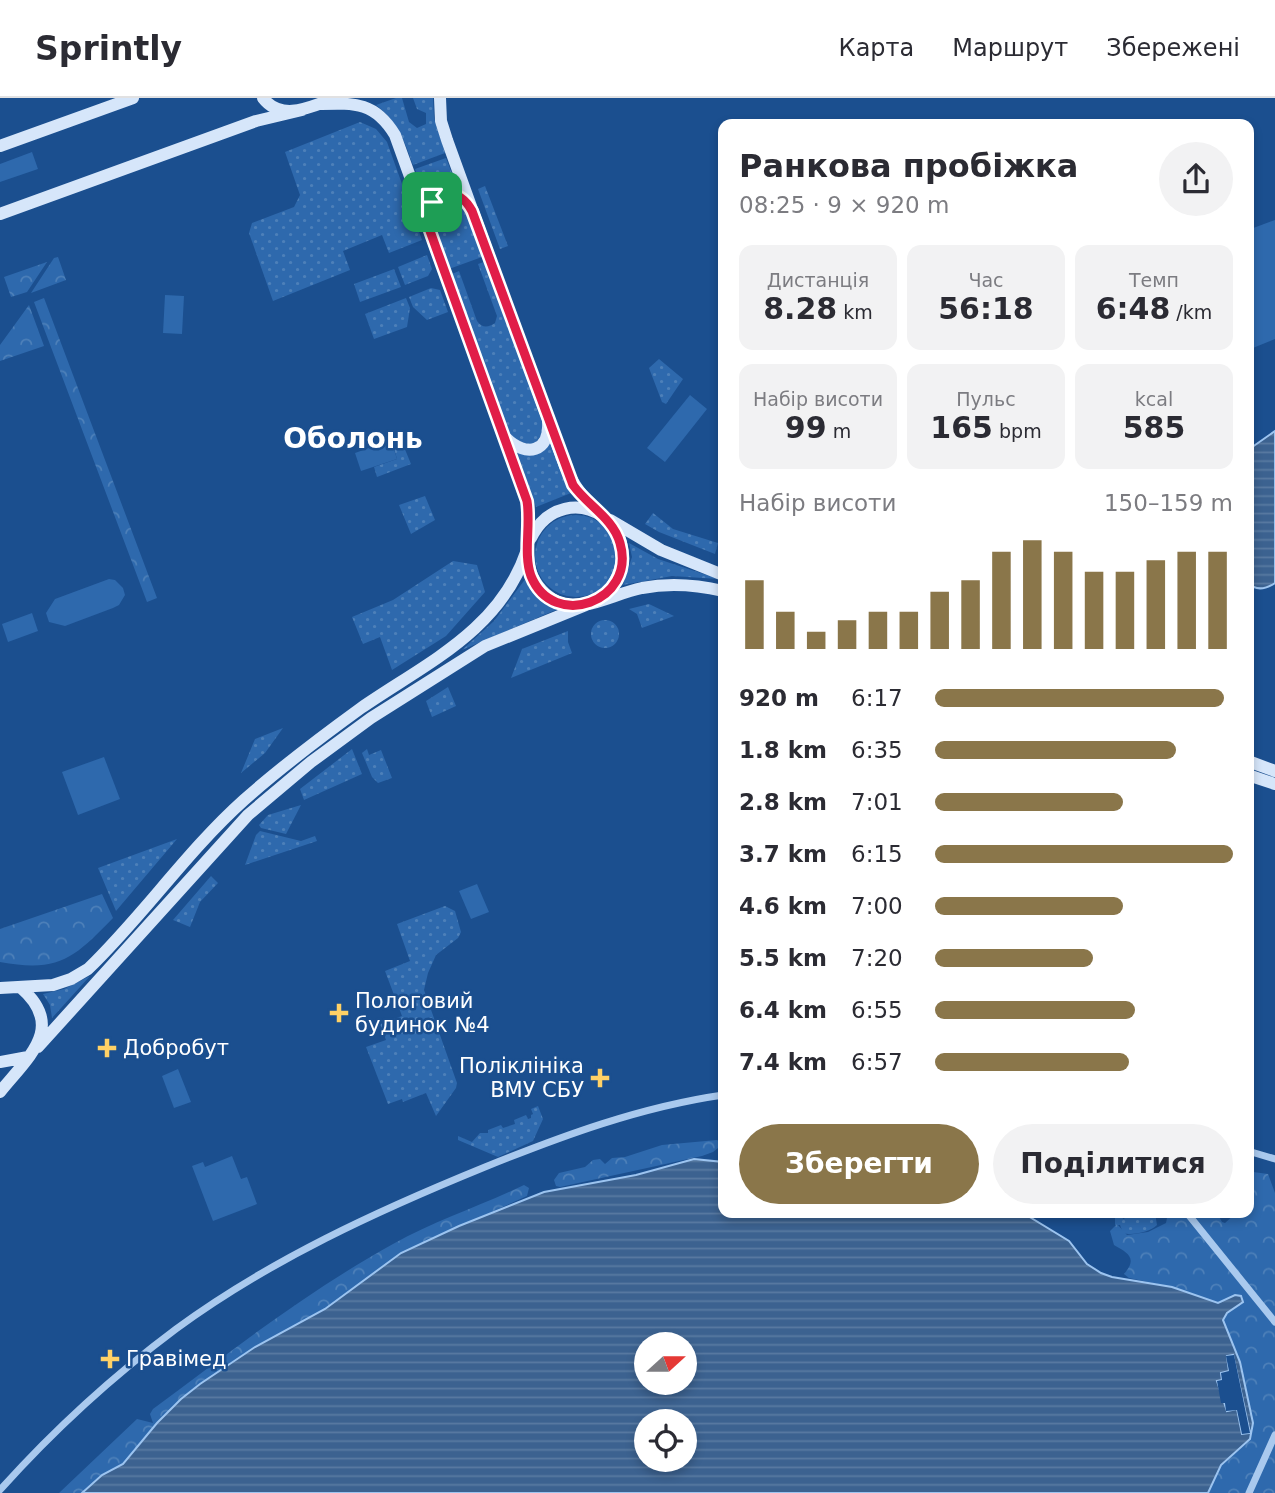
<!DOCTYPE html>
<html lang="uk">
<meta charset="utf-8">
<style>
body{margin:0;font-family:"DejaVu Sans",sans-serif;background:#f2f2f3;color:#2b2b33;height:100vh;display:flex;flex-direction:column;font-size:26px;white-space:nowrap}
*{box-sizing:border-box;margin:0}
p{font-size:23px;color:#7c7c81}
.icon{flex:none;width:38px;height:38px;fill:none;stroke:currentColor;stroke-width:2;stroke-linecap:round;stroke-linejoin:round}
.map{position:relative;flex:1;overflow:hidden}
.panel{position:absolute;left:718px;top:21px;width:536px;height:1099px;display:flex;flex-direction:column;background:#fff;border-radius:14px;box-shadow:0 4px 10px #0003}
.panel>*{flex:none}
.needle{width:46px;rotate:69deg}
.tools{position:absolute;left:634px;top:1234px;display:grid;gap:14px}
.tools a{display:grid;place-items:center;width:63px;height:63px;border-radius:50%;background:#fff;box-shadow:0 4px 10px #0003;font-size:35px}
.pin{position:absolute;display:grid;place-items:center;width:60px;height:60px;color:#fff;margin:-30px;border-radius:14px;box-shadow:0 4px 10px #0006}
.round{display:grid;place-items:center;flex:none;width:74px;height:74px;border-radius:37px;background:#f2f2f3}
.summary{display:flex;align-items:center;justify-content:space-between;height:119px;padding:0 21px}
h1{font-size:32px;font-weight:700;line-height:52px}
.stats{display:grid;grid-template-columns:repeat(3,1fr);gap:10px;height:119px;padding:7px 21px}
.stats div{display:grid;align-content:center;border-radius:14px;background:#f2f2f3;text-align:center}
.stats b{font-size:30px;font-weight:700}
.stats small{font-size:19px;font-weight:400}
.stats p{font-size:19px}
.chart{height:196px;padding:14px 21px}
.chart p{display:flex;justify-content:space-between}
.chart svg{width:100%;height:126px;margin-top:7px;stroke:#8a764a;stroke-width:6}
.action{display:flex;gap:14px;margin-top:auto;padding:14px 21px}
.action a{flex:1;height:80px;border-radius:42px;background:#8a764a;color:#fff;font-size:28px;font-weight:700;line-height:80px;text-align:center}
.action a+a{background:#f2f2f3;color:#2b2b33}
ul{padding:0 21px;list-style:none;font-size:23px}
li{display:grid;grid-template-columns:112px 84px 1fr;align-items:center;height:52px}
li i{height:18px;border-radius:9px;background:#8a764a}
header{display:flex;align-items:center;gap:42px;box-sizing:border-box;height:98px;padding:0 35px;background:#fff;border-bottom:2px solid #e1e1e2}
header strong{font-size:33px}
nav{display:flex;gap:38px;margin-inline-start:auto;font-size:24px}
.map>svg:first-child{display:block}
</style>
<header>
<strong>Sprintly</strong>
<nav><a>Карта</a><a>Маршрут</a><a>Збережені</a></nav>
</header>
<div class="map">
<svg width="1275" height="1395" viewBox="0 0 1275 1395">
<defs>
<pattern id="grass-dots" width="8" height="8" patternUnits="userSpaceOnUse" patternTransform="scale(1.75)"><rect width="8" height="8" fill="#2e69ad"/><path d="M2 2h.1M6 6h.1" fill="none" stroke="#4d80b9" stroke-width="1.8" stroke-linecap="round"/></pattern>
<pattern id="forest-crowns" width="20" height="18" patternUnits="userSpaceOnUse" patternTransform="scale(1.75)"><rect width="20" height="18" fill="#2e69ad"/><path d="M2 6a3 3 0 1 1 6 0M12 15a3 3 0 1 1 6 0" fill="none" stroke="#4d80b9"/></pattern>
<pattern id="water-rules" width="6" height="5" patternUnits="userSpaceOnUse" patternTransform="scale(1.75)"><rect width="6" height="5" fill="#3c6290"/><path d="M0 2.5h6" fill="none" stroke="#597aa1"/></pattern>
</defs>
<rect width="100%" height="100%" fill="#1b4f8f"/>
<path fill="url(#grass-dots)" d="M396 0H402L409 24 417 30 426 26V15L417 11 413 0H433L434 20 445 55 413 67C404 42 398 24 376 7Z
M360 24 376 31 387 44 422 142 389 155 382 137 343 153 350 172 273 203 249 135 252 125 294 109 300 97 285 54Z
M446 60 459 93 427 104 415 71Z
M485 88 508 148 500 151 478 91Z
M451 98 465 110 482 159 449 171 432 120 434 106Z
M427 157 432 171 428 178 405 187 398 169Z
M484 164 543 323 545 332 533 348 511 340 452 176 459 173 477 223C482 230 488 230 495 225L497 218 478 166Z
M394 171 401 189 360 204 354 186Z
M431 190 440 192 448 214 427 222 413 209 409 199Z
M406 200 410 210 407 229 374 241 365 216Z
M659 261 683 281 666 306 662 304 649 270Z
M550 341 571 395 536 409 517 354Z
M393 347 404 349 411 366 377 379 374 369 397 361Z
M425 398 435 422 411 436 399 407Z
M653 415 673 431 718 445 715 456 659 434 645 426Z
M535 458a41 41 0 1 1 82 0a41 41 0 1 1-82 0Z
M629 445 658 461 719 481 672 478 623 487 632 459Z
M453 463 477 467 485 494 446 538 392 572 380 539 363 546 352 519 393 502Z
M526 480C535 494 543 504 558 511L462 552 494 523Z
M649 506 674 518 642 530 637 516 629 511Z
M591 536a14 14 0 1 1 28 0a14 14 0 1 1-28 0Z
M568 533V544L572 555 511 580 522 551Z
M448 589 456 608 432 619 426 603Z
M283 630 265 655 241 675 255 641Z
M352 651 362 676 304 702 300 691Z
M367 651 369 657 381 652 392 680 378 685 372 679 362 655Z
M301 707 286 736 261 730 259 727 268 717Z
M260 733 301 743 315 738 317 743 245 767 256 737Z
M177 741 116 813 98 770Z
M211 778 218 785 200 804 190 829 173 822Z
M445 808 455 813 461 834 458 840 436 857 428 875 424 892 457 985 456 990 436 1018 426 995 403 1004 402 1001 388 1006 366 949 386 942 380 926 402 918 385 873 410 863 397 826Z
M90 878 52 920 50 907 43 896 64 891Z
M538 1008 543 1021 533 1043 498 1059 458 1042V1038L472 1044 480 1035H488V1032L501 1027 503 1030 515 1026 514 1022 526 1017 528 1021 531 1020V1017L533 1016 531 1011Z
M1117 1115H1121L1123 1121 1136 1115H1155L1157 1127C1150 1134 1132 1138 1123 1135L1120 1127H1115V1116Z"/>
<path fill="url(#forest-crowns)" d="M58 159 66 182 31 195 54 160Z
M47 164 27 194 11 199 4 179Z
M44 200 157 500 147 504 34 204Z
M29 207 44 248 0 263V247Z
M102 796 113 820C74 860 59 875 0 864V831Z
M717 1042 723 1046 713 1054 702 1058 560 1089 556 1088 554 1082 559 1075 585 1069 593 1062 600 1061 605 1066 612 1060 625 1059 662 1047Z
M1253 1074 1268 1076 1275 1095V1395H1208L1221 1367 1245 1347 1253 1325 1240 1264 1223 1222 1227 1215 1243 1200 1238 1197 1218 1205 1172 1189 1129 1180 1124 1176C1138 1160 1128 1155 1114 1147L1110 1133 1117 1126 1127 1137 1148 1134 1166 1125 1168 1115H1217L1222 1124 1225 1125 1236 1115H1248V1075Z
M524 1087 529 1090 527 1098 401 1155 325 1211 237 1260 181 1301 123 1366 102 1377 82 1395H59L137 1321 153 1325 150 1316 153 1311C231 1253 308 1193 393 1146 436 1122 481 1108 524 1087Z"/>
<path fill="#2e69ad" d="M32 54 38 71 0 84V66Z
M1275 122V241L1248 252V132Z
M165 197 184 198 182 236 163 235Z
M690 297 707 311 665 364 647 350Z
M391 342 397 361 361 373 355 355Z
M109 481 115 482 123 490 125 497 119 507 113 510 65 528 49 524 46 515 55 501Z
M32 515 38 533 8 544 2 526Z
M104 659 120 701 78 717 62 674Z
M477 786 489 814 471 821 459 793Z
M178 971 191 1004 174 1010 162 978Z
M232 1058 241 1081 247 1079 257 1106 213 1123 192 1068 203 1064 205 1069Z"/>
<path fill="url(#water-rules)" stroke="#9cc4f0" stroke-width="2" fill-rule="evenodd" d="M1275 333V485C1266 491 1256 493 1248 485V352Z
M694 1061 723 1064V1115H1023L1069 1143 1087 1166 1101 1175 1112 1179 1172 1189 1218 1205 1235 1197 1241 1198 1243 1204 1227 1215 1223 1222 1240 1264 1253 1325 1250 1341 1221 1367 1208 1395H82L102 1377 123 1366 157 1325 181 1301 200 1286 255 1249 325 1211 401 1155 459 1128 544 1094 636 1077ZM646 1246H684V1284H646ZM1233 1257 1250 1335 1242 1336 1237 1311 1227 1313 1217 1283 1222 1282 1221 1275 1229 1273 1227 1258ZM646 1323H684V1362H646Z"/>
<path fill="#1b4f8f" d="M1234 1257 1250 1335 1242 1336 1237 1312 1226 1313 1225 1305H1221L1217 1283 1222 1282 1221 1275 1229 1273 1226 1258Z"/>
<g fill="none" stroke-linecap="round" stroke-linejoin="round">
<path stroke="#a9c9ee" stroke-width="7" d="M1248 1053 1275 1061
M1187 1115 1275 1224
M0 1392C52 1334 113 1278 176 1231 270 1162 377 1113 485 1069 562 1038 640 1009 723 997
M1249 1395 1275 1337"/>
<path stroke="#d6e6fa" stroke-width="12" d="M263 0C280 22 306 11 327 3
M440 0 441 23 447 42 565 368C574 388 583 400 598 414
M320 6C355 5 375 4 395 37L527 403 529 443
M0 48 133 0
M0 116 256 23 302 12
M429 122C428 95 449 86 468 106
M506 340C526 360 550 354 548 324
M610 422 661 452 723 477
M531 440C564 372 665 430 602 501
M528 458C529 488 554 512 585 507 604 503 623 494 642 490 669 485 697 487 723 493
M1248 663 1275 673
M1248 677 1275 686
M0 890 53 887 71 881 88 871C143 818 187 753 244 702 281 669 321 639 361 610 426 565 500 533 527 452
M38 949 248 717 311 664 371 620 485 548 586 507
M0 964 28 959
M0 994C28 959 67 929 20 889"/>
</g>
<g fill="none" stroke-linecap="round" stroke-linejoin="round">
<defs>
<path id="route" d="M447 95C459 96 466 102 472 113L573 387C588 408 613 420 620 445 637 504 553 533 531 478 523 456 531 427 527 403L430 133 429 110 439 98Z"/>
</defs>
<use href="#route" stroke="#fff" stroke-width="14"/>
<use href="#route" stroke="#e11d48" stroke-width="9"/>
</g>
<g fill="#ffd166" stroke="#1b4f8f" stroke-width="2.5">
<path d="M335.5 904.5h7v7h7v7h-7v7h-7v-7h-7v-7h7z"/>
<path d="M103.5 939.5h7v7h7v7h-7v7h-7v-7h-7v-7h7z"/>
<path d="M596.5 969.5h7v7h7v7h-7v7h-7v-7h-7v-7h7z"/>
<path d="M106.5 1250.5h7v7h7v7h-7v7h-7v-7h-7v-7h7z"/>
</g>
<g text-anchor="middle" stroke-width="5" stroke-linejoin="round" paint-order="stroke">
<g font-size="21" fill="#fff" stroke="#1b4f8f" text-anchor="start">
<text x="355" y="910">Пологовий<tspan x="355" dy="24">будинок №4</tspan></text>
<text x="123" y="957">Добробут</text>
<text x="584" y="975" text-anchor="end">Поліклініка<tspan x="584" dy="24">ВМУ СБУ</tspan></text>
<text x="126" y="1268">Гравімед</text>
</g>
<g font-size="28" font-weight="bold" fill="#fff" stroke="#1b4f8f">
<text x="353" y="350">Оболонь</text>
</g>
</g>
</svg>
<div class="tools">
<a><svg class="needle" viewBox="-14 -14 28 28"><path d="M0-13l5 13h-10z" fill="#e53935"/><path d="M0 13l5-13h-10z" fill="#7c7c81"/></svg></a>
<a><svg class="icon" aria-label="locate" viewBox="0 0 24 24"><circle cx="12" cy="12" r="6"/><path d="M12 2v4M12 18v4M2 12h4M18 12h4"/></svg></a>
</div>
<div class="pin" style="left:432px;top:104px;background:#1e9e55"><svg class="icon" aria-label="arrive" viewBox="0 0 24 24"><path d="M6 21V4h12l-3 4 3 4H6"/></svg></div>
<section class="panel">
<div class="summary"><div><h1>Ранкова пробіжка</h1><p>08:25 · 9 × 920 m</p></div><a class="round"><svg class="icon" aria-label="share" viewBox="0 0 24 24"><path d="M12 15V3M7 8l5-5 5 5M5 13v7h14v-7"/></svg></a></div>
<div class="stats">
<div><p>Дистанція</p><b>8.28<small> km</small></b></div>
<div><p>Час</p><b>56:18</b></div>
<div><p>Темп</p><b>6:48<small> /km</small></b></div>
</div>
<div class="stats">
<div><p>Набір висоти</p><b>99<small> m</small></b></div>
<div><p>Пульс</p><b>165<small> bpm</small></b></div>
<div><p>kcal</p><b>585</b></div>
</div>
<div class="chart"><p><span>Набір висоти</span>150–159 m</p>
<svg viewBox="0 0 160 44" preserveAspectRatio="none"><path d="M5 44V20M15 44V31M25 44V38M35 44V34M45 44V31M55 44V31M65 44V24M75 44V20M85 44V10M95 44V6M105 44V10M115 44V17M125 44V17M135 44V13M145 44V10M155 44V10"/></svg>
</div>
<ul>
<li><b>920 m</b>6:17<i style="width:97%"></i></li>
<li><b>1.8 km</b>6:35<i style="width:81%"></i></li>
<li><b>2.8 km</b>7:01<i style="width:63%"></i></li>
<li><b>3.7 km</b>6:15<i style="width:100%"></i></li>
<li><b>4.6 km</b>7:00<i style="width:63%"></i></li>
<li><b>5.5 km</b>7:20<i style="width:53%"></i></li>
<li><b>6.4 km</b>6:55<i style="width:67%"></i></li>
<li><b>7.4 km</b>6:57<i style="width:65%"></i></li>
</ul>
<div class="action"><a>Зберегти</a><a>Поділитися</a></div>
</section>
</div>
